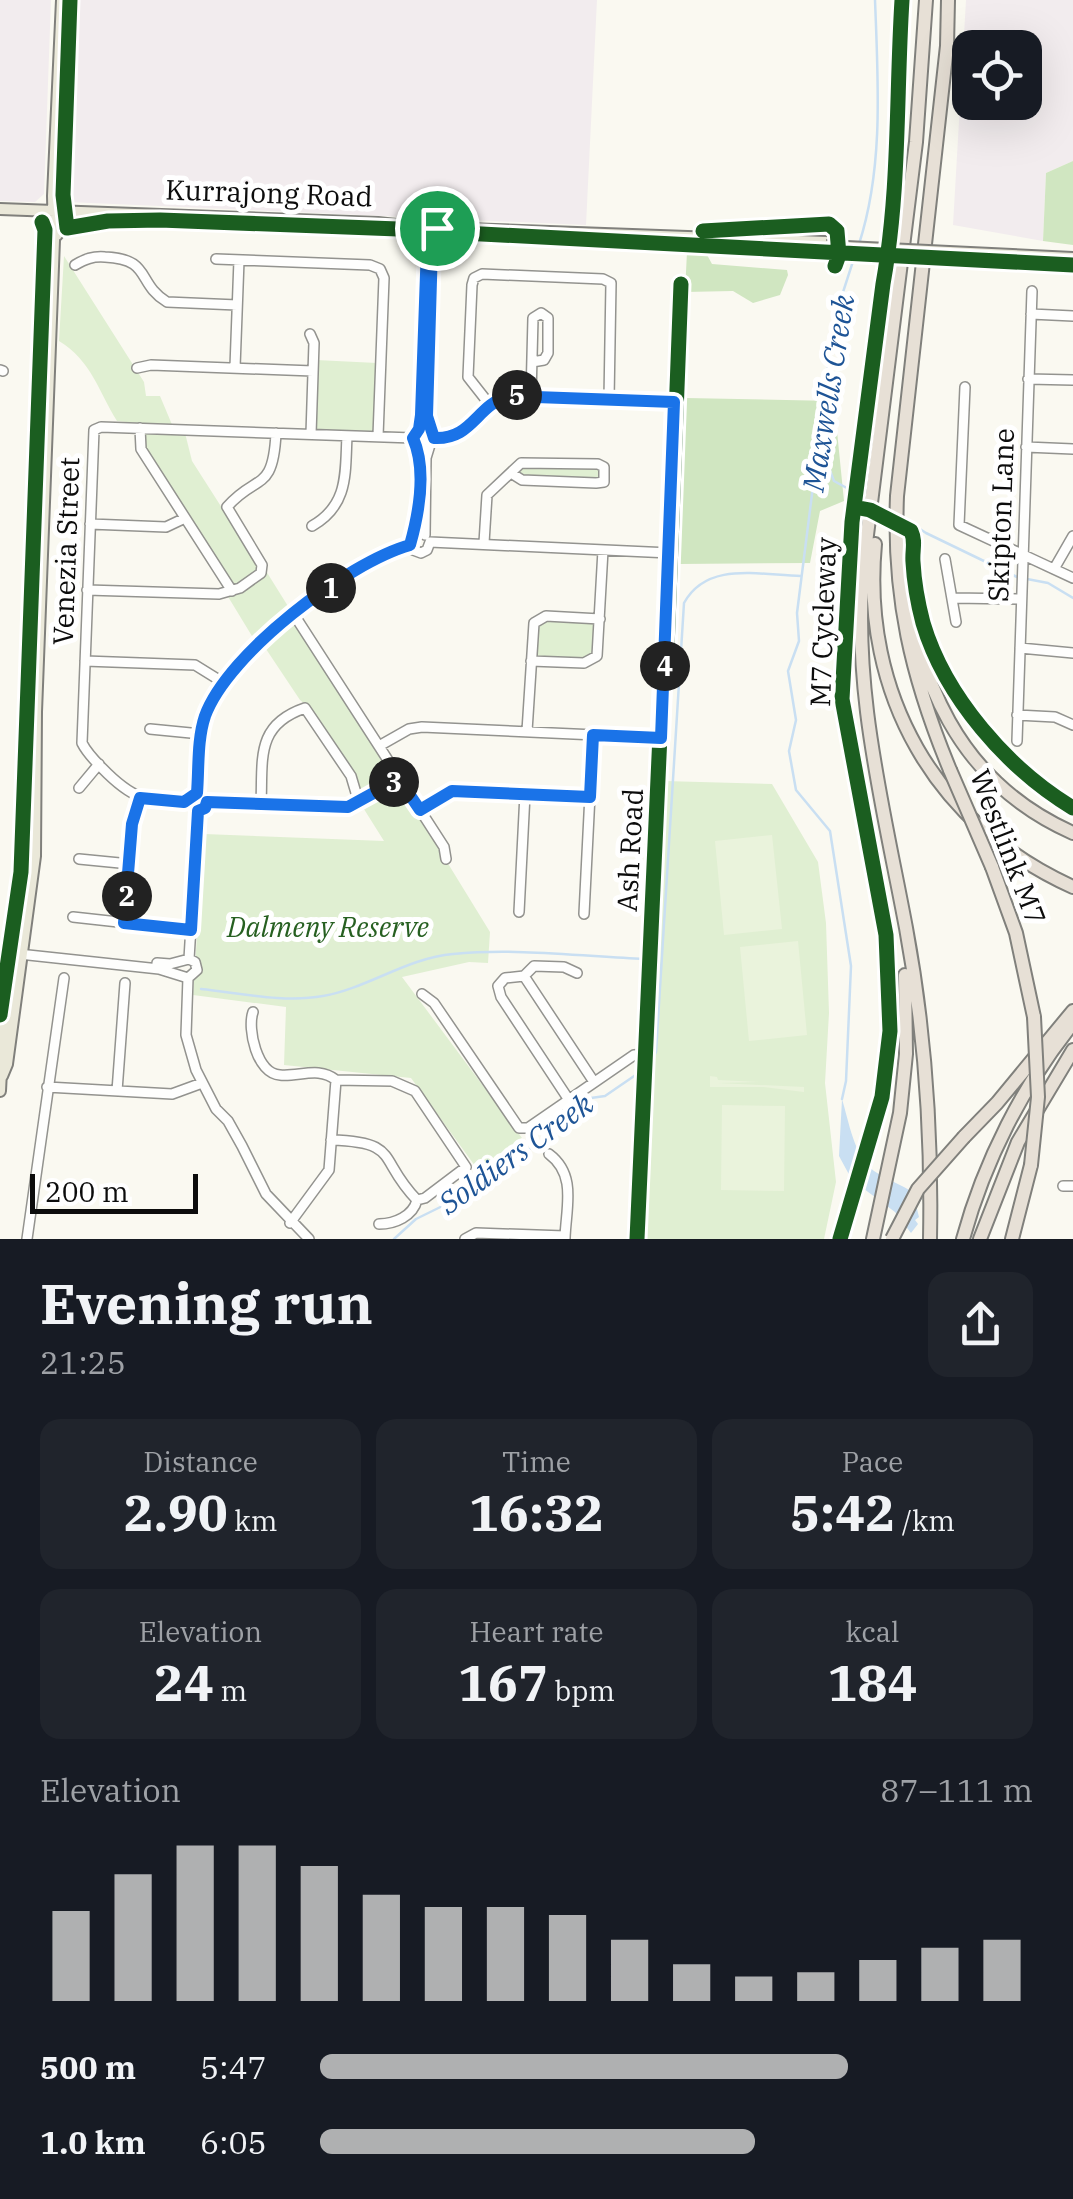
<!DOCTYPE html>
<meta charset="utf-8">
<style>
body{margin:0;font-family:"IBM Plex Serif",serif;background:#20242c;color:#f1f3f6;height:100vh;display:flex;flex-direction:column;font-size:38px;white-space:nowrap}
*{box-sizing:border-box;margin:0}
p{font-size:32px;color:#9ea1a6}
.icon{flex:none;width:55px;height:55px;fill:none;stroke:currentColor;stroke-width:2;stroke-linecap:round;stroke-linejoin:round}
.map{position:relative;height:1239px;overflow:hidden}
.drawer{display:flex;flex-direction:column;background:#171b24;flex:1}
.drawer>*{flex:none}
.tools{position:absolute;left:952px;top:30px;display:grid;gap:20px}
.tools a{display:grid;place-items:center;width:90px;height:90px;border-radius:20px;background:#171b24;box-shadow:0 10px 40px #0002;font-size:50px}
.scale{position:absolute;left:30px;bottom:25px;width:168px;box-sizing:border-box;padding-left:10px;border:5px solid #0c0c0c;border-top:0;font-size:28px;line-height:35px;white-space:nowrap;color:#0c0c0c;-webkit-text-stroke:8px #fff;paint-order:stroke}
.pin{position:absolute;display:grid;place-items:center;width:85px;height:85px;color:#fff;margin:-42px;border:5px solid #fff;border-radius:50%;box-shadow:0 2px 10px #0007}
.km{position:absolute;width:50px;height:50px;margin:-25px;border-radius:50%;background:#222;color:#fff;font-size:28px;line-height:50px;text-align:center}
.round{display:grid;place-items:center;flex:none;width:105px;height:105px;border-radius:20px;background:#20242c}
.headline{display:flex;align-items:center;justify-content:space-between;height:170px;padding:0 40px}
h1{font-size:55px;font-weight:700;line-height:75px}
.metrics{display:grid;grid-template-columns:repeat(3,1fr);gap:15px;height:170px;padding:10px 40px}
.metrics div{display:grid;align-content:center;border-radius:20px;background:#20242c;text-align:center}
.metrics b{font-size:50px;font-weight:700}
.metrics small{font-size:28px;font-weight:400}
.metrics p{font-size:28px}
.chart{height:280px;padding:20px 40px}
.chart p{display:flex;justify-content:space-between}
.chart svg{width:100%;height:180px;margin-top:10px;stroke:#afb0b1;stroke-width:6}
ul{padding:0 40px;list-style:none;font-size:32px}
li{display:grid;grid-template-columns:160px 120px 1fr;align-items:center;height:75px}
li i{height:25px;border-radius:12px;background:#afb0b1}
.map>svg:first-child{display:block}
</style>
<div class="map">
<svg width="1073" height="1239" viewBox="0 0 1073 1239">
<rect width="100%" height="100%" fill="#faf9f1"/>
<path fill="#f2ecee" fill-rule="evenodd" d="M0 0H51L44 194 35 202 0 201Z
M72 0H597L586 225 68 202 64 194Z
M966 0H1073V161L1046 173 1043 241 953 225ZM970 48H1025V102H970Z"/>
<path fill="#e0efd2" d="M64 256 144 382 146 396H160L173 427 117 421C99 392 91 360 59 341Z
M316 360 377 363 375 428 370 433 319 432 314 426Z
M144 431 185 433 192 461 261 569 233 588 144 447Z
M522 467 598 468 602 471 597 480 520 477 518 471Z
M266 571 291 611 255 641 227 595Z
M293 617 395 779 361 798 306 705 300 700 266 649 271 639Z
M546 620 593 623 596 648 589 659H537L534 656 536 626Z
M664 781 772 784 818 862 826 923 829 1013 825 1083 836 1182 824 1239H641Z
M395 785 401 787 490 932 488 963 469 962 402 977 522 1138 478 1170 411 1078 284 1065 286 1007 193 995 204 834 384 841 362 806Z"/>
<path fill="#d0e6c1" d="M1073 161V245L1043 241 1046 173Z
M687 252 706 253 712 264 787 270 788 275 780 295 753 303 733 291 685 292Z
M686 398 834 401 844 501 820 511 810 563 679 564Z"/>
<path fill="#eaf3dc" d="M772 835 782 929 724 935 715 841Z
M798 941 807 1035 749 1041 740 947Z
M710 1076 717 1077 718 1080 759 1082 718 1083 804 1087V1092L764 1087H710Z
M722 1105 785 1106 784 1191 721 1190Z"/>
<path fill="#c9dff2" d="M842 1099C849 1122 854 1156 874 1171 890 1182 907 1186 922 1199L916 1205 919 1217 915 1220 918 1224 911 1233 895 1212 852 1180 839 1156Z"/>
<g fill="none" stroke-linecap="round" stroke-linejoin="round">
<path stroke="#c9dff2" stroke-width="2.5" d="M859 244C884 167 878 81 875 0
M821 447 834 481 865 498
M877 504 892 511
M903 518 926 533 1017 577
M1027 579 1048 583 1073 598
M201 989C240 993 284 1003 323 996 368 988 407 958 453 954 516 948 581 956 644 959
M650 1064 656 1052 684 603C707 561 759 575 801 576
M842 1099 846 1081 851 966 830 831 796 790 789 751 796 720 788 671 799 641 797 613 834 320 856 252
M394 1239 416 1219 473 1191 500 1167 561 1130 576 1108 591 1098 605 1096 640 1072"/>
<defs>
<path id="minor" d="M216 259 370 265 380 269 384 278 378 436
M75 265C85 259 93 256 105 257 152 259 136 283 167 302L237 305
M1031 314 1073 316
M310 334 314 343 311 434
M235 367 239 260
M137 368 151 365 313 371
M0 370 3 371
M1028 379 1073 380
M965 387 959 525 1073 578
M531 396 533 318 541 313 548 318V353L544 360 532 362
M490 405 468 377 472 285 474 278 482 274 603 279 611 283 609 399
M427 408 428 429
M140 428 141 449 232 591
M413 438 419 429 421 415 426 235
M413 438 419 447V468
M434 438C472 440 476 406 508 396L675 402
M1026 447 1073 449
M90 524 166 527 185 518
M312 526C349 505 345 473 347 436
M425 535 426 458 433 435
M430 542 670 553
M484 543 487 495 521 463 598 464 604 467V482L596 483 522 480 511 473
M410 545 418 514
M410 545 413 550 421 553 427 550 430 542
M945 559 956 622
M1054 569 1073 536
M87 590 219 594 240 588 261 573 262 565 227 507C256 473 273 494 276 433
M953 598 1021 599
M293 613 444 847 446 859
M1020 648 1073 653
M85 661 195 665 224 683
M531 661 584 663 597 656 603 550
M1017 715 1055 717 1073 725
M150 729 201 734
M527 731 534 623 546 616 600 619
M1017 741 1032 291
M379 746 409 729 422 727 661 738
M79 788 99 764
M197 793C199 765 197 734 208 708 236 648 346 564 410 545
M189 801C147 804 131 798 102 768 94 760 87 753 82 743L94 430 101 427 413 438
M207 802 349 807 399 779
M261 804C263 759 255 725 305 708L351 776 359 803
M420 810 453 791 590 797
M79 859 130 864
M519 912 525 794
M584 914 593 735
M73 917 191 930
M124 923 133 824 140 799
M0 952 159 969 188 978
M189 959 198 811
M157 963 170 964 189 959
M524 976 534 966 564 967 577 973
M188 978 186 1035 196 1070 216 1109 228 1121 242 1146 266 1194 309 1239
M188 978 197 970 195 962 189 959
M422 994 434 1003 519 1128H528L634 1055 646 1054
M253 1012C247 1029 257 1074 280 1075 299 1077 319 1066 336 1080
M47 1087 172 1094 202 1083
M117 1091 125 983
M569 1100 501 997 498 986 505 978 524 976 594 1082
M331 1140C401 1142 377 1159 417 1200L425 1198 466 1167 415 1091 392 1081 336 1080
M549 1154C577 1175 566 1207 565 1238
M1063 1186H1073
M290 1223 329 1170 336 1080
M379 1224C395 1224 413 1216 417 1200
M27 1239 64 978
M465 1239 476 1233 565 1236
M637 1239 662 691 666 675 681 284"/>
<path id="major" d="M0 209 378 223 423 228
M437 228 826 242
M57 235 63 225 108 214
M949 252 1073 258
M2 1076 7 1064 35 856 36 712 54 240 53 196 62 0
M0 1091 3 1032 29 834"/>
<path id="highway" d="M926 0 916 142 864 559C851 685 883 805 906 928 925 1030 932 1135 930 1239
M948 0 947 46 897 496C893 597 911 676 950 770
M875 544C861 693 935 825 1073 887
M904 558C914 678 958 782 1073 833
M992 867 1016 933 1034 1017
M964 1137 997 1103 1073 1011
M873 1239 900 1113 906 1054 905 975
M963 1239C984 1162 1023 1085 1073 1023
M980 1239 1018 1142 1073 1050
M1012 1239 1031 1165"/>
</defs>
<use href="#minor" stroke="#93938f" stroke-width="12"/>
<use href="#major" stroke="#80807c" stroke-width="14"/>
<use href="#highway" stroke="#80807c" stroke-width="16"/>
<use href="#minor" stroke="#fefefd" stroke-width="9"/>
<use href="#major" stroke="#eae8d9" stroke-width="10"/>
<use href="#highway" stroke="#e7e0d6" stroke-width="12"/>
<defs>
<path id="major-bridge" d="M826 246 949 252"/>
<path id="highway-bridge" d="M950 770 992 867
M1031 1165 1038 1097 1034 1017
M892 1239 918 1189 964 1137"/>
</defs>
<use href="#major-bridge" stroke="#80807c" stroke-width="14" stroke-linecap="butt"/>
<use href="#highway-bridge" stroke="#80807c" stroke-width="16" stroke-linecap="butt"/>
<use href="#major-bridge" stroke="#eae8d9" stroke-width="10"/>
<use href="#highway-bridge" stroke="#e7e0d6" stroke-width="12"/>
<defs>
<path id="cycleway" d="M70 0 63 195 67 228 108 221 160 220 398 229 418 235 422 245 437 247 441 236 463 233 1073 265
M703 231 829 224 837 231 839 255 835 266
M854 507 870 510 911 531C916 542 912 550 913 562 914 581 918 604 923 623 945 697 1008 769 1073 808
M0 1015 21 872 45 230 42 222
M637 1239 662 691 666 675 681 284
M840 1239 882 1097 890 1031 886 935 842 699 852 522 883 284C900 190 896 95 902 0"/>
</defs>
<use href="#cycleway" stroke="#fff" stroke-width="21"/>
<use href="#cycleway" stroke="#1b5e20" stroke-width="15"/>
</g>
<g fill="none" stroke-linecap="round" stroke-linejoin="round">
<defs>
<path id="route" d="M437 228 432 246H427L421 415 419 429 413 438C427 470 419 513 410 545 347 563 228 653 205 716 197 740 199 768 197 793L184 802 140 798 132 824 124 923 191 930 198 811 205 808 207 802 348 807 399 779 420 810 452 791 590 797 593 735 661 738 674 402 508 396C476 406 472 440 434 438L427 416 432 246H427L422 230 430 222 437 228"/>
</defs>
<use href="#route" stroke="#fff" stroke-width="20"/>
<use href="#route" stroke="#1a73e8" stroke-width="12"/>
</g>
<g text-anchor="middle" stroke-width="10" stroke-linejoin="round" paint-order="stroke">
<g font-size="28" fill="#0c0c0c" stroke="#fff">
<text transform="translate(269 193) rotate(2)" y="10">Kurrajong Road</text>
<text transform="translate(1001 515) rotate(-88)" y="10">Skipton Lane</text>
<text transform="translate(66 551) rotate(-88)" y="10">Venezia Street</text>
<text transform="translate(823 622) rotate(-88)" y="10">M7 Cycleway</text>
<text transform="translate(1008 847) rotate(69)" y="10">Westlink M7</text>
<text transform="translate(630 850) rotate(-87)" y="10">Ash Road</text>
</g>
<g font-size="28" font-style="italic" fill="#276021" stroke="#fff">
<text x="328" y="937">Dalmeny Reserve</text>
</g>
<g font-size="30" font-style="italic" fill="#1e5496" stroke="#fff">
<text transform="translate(829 393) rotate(-81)" y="10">Maxwells Creek</text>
<text transform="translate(516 1154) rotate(-36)" y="10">Soldiers Creek</text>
</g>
</g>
</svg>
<div class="tools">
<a><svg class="icon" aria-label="locate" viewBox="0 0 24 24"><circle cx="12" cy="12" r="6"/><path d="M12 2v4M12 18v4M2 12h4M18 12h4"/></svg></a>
</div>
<div class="scale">200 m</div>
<div class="pin" style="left:437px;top:228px;background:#1e9e55"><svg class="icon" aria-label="arrive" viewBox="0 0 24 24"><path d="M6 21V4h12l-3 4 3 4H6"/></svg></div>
<b class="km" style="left:331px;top:588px">1</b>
<b class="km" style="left:127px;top:896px">2</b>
<b class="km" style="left:394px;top:782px">3</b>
<b class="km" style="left:665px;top:666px">4</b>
<b class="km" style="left:517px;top:395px">5</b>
</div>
<section class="drawer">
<div class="headline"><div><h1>Evening run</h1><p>21:25</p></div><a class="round"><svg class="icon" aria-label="share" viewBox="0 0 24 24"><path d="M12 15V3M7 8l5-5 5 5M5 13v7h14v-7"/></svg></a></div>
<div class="metrics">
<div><p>Distance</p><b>2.90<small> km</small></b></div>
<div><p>Time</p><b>16:32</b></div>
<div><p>Pace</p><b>5:42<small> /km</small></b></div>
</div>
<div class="metrics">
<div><p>Elevation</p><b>24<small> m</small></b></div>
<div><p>Heart rate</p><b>167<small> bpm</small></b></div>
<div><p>kcal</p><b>184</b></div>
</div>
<div class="chart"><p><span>Elevation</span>87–111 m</p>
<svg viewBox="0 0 160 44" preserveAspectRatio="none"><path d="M5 44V22M15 44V13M25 44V6M35 44V6M45 44V11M55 44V18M65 44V21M75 44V21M85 44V23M95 44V29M105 44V35M115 44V38M125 44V37M135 44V34M145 44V31M155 44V29"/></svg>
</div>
<ul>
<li><b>500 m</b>5:47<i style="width:74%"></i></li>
<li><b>1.0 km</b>6:05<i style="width:61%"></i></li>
</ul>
</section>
